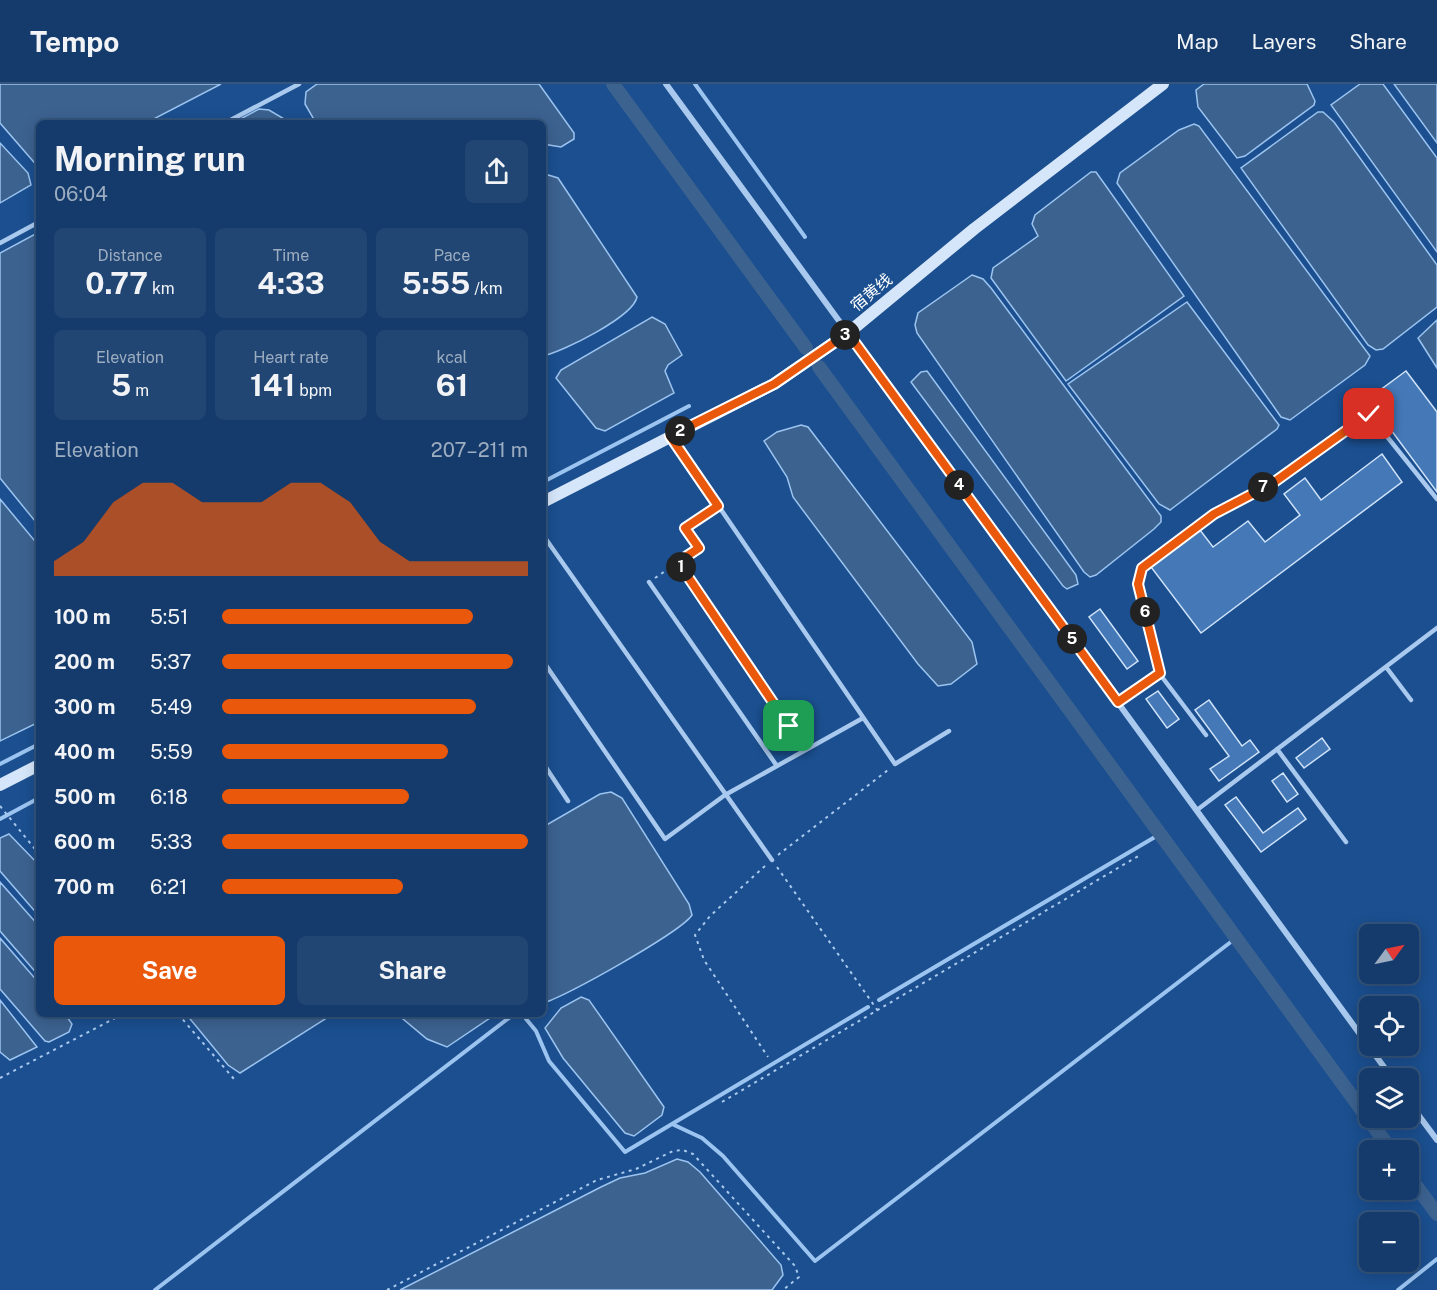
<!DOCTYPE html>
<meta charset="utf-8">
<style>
body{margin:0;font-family:"Public Sans","Noto Sans SC",sans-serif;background:#214673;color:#f1f3f6;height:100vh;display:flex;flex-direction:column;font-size:22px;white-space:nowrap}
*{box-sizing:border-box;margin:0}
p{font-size:20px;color:#9dadc1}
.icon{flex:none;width:33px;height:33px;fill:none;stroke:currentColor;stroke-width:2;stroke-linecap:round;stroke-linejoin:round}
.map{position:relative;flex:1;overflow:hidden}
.details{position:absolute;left:36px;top:36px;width:510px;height:897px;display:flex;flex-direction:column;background:#143b6b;border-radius:9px;box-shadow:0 3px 15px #0003,0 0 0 2px #33557e}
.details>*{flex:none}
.needle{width:39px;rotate:57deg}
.tools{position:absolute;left:1359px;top:840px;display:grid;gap:12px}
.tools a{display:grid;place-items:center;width:60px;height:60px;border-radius:9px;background:#143b6b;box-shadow:0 3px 15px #0003,0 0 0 2px #33557e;font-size:30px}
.pin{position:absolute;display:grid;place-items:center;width:51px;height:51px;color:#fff;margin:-26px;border-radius:12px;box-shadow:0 3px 9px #0006}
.km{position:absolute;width:30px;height:30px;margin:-15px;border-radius:50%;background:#222;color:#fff;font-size:16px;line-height:30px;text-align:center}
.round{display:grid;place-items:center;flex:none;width:63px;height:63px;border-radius:9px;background:#214673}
.overview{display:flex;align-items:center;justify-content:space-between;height:102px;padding:0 18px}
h1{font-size:33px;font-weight:700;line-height:45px}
.figures{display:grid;grid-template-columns:repeat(3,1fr);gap:9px;height:102px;padding:6px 18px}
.figures div{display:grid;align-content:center;border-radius:9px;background:#214673;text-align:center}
.figures b{font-size:30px;font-weight:700}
.figures small{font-size:16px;font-weight:400}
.figures p{font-size:16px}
.chart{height:168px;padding:12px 18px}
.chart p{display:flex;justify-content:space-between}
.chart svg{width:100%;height:108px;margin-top:6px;fill:#ea580c;opacity:.7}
.button{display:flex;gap:12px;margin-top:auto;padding:12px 18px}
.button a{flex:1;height:69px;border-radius:9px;background:#ea580c;color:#fff;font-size:24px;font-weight:700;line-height:69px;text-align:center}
.button a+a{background:#214673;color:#f1f3f6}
ul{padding:0 18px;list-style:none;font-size:20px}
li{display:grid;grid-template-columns:96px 72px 1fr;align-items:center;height:45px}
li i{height:15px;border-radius:8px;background:#ea580c}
header{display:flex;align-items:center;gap:36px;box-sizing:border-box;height:84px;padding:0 30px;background:#143b6b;border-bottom:2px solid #33557e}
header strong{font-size:28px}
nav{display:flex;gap:33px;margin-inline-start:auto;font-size:21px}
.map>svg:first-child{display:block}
</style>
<header>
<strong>Tempo</strong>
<nav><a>Map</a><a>Layers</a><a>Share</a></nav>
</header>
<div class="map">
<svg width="1437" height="1206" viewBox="0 0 1437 1206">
<rect width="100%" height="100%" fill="#1b4f8f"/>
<path fill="#3c6290" stroke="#9cc4f0" stroke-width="1.5" d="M0 0H221L146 39H39V84L0 39Z
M317 0H539L574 49V55L561 63 543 60V39H316L305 20 306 8Z
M1204 0H1307L1315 17 1314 21 1245 72 1237 74 1198 23 1196 6Z
M1360 0H1383L1437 74V168L1331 21Z
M1394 0H1437V59Z
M259 25 269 26 291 39H233Z
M1318 28H1323L1334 38 1437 181V223L1383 265 1376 266 1368 261 1241 84Z
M1194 40 1199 42 1370 272 1365 281 1290 336 1281 333 1117 99 1120 89 1179 46Z
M0 59 28 89 31 101 0 119Z
M1091 88H1096L1184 212 1066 297 991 194 993 184 1038 152 1032 140 1035 131Z
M545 90 558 94 637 213C633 233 564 267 543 272Z
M39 148V442L0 394V169Z
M972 191 983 195 991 204 1161 432V438L1154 445 1096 491 1090 493 1084 488 917 249 915 241 918 229Z
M1187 218 1279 341 1277 345 1170 426 1159 420 1068 300Z
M652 233 665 240 682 271 668 281 665 287 674 309 605 347 596 344 556 294 561 286Z
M1437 236V284L1418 254Z
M927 287 1076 491 1078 500 1067 505 1063 502 911 298 921 288Z
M801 341 808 343 972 558 977 580 951 600 938 602 918 580 793 413 787 393 764 357 777 348Z
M0 415 39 462V638L0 657Z
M611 708 622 714 689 820 692 831C682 847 564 914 543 919V743L600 710Z
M9 750 39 781V832L0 787V754Z
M0 798 39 842V892L0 847Z
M0 854 39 899V930H65L72 940 69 948 49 958 45 957 0 905Z
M581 913 589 916 664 1023 662 1031 634 1052 625 1049 563 974 545 944 561 924Z
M0 916 37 963 10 976 0 968Z
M186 930H333L240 989 228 981Z
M397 930H496L447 963 427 955Z
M677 1075 688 1078 700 1088 781 1181 783 1191 772 1206H400L601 1103 620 1094 645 1089Z"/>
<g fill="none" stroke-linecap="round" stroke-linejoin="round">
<path stroke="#9cc4f0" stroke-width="4" d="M695 0 805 153
M543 398 689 322
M0 680 39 660
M0 735 39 714
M879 916 1160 750
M522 930 536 947 549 977 625 1068 868 923
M672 1040 702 1054 723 1072 815 1177 1236 854
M155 1206 514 930
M1398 1206 1437 1175"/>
<path stroke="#3c6290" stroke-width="14" d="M613 0 806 264
M819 283 1391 1066
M1408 1091 1437 1130"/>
</g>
<path fill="#4478b7" stroke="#cfe3fa" stroke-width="1.5" d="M1406 287 1437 328V408L1368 315Z
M1382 370 1402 398 1201 549 1151 483 1200 446 1213 463 1248 437 1265 458 1300 431 1284 410 1305 394 1321 416Z
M1100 525 1138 577 1127 585 1089 533Z
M1158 607 1179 635 1167 644 1146 615Z
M1209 616 1242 662 1250 656 1259 668 1219 697 1210 685 1229 672 1195 626Z
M1322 654 1330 665 1304 684 1296 674Z
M1283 689 1298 710 1287 718 1272 697Z
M1236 713 1263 749 1298 724 1306 735 1261 768 1225 721Z"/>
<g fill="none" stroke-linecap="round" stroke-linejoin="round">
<path stroke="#a9c9ee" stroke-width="2" stroke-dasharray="3 4.5" stroke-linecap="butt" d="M678 479 789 642
M655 494 699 464 685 444 711 427
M0 722 39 770
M778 771 888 686
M765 782 710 832 695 851 704 876 768 973
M777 783 878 927
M178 930 234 995
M0 994 123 930
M722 1018 1140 771
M387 1206 597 1096 636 1085 673 1067 683 1066 693 1070 795 1182 799 1193 783 1206"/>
<path stroke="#a9c9ee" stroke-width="4.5" d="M225 39 299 0
M0 159 39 138
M672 354 895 680 949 647
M543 451 772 776
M649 498 777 682
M543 577 665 755 725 711 863 634
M1386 583 1411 616
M1118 618 1159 589
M1206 651 1159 589 1138 500 1139 490 1145 481 1214 430 1280 394 1369 330 1437 415
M1277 665 1346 758
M543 679 568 717
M1197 726 1437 544"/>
<path stroke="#a9c9ee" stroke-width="6" d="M666 0 1392 994
M1408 1017 1437 1056"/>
<path stroke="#d6e6fa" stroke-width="12" d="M543 418 774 300 848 249 974 145 1163 0
M0 701 39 681"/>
</g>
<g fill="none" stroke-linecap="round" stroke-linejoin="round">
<defs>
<path id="route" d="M789 642 678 478 699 464 685 444 718 422 670 352 774 300 848 249 1118 618 1160 589 1138 500 1142 484 1214 430 1273 399 1369 330"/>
</defs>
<use href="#route" stroke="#fff" stroke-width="12"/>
<use href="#route" stroke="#ea580c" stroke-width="8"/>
</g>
<g text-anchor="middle" stroke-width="4.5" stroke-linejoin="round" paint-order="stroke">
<g font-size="16" fill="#fff" stroke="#1b4f8f">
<text transform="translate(871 208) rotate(-40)" y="6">宿黄线</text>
</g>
</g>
</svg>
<div class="tools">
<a><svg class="needle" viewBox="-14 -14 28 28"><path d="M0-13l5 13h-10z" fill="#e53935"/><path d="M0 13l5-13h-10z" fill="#9dadc1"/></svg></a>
<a><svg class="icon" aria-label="locate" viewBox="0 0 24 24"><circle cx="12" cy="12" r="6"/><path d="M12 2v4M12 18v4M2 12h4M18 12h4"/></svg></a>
<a><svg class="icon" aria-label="layers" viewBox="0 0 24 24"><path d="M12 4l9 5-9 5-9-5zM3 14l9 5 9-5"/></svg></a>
<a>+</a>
<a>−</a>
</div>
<div class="pin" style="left:789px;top:642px;background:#1e9e55"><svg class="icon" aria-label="arrive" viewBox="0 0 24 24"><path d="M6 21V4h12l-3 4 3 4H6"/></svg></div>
<div class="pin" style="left:1369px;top:330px;background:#d93025"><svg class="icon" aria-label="check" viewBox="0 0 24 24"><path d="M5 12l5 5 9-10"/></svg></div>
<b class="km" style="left:681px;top:483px">1</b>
<b class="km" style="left:680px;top:347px">2</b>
<b class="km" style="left:845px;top:251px">3</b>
<b class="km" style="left:959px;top:401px">4</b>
<b class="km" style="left:1072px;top:555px">5</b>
<b class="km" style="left:1145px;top:528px">6</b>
<b class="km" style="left:1263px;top:403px">7</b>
<section class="details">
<div class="overview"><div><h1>Morning run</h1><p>06:04</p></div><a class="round"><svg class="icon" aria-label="share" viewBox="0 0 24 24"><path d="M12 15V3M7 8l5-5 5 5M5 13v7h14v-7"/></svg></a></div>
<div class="figures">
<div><p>Distance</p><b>0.77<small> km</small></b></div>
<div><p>Time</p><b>4:33</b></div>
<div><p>Pace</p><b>5:55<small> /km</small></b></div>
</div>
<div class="figures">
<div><p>Elevation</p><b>5<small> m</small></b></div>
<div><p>Heart rate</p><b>141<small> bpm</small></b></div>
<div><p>kcal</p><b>61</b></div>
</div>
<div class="chart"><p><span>Elevation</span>207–211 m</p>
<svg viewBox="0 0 160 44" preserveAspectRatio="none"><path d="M0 44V38L10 30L20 14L30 6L40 6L50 14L60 14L70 14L80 6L90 6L100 14L110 30L120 38L130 38L140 38L150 38L160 38V44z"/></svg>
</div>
<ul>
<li><b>100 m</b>5:51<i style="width:82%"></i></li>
<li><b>200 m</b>5:37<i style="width:95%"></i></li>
<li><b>300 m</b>5:49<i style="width:83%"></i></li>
<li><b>400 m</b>5:59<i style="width:74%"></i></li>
<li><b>500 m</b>6:18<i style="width:61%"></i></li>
<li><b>600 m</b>5:33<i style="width:100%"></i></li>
<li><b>700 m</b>6:21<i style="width:59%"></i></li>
</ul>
<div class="button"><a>Save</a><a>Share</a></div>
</section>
</div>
